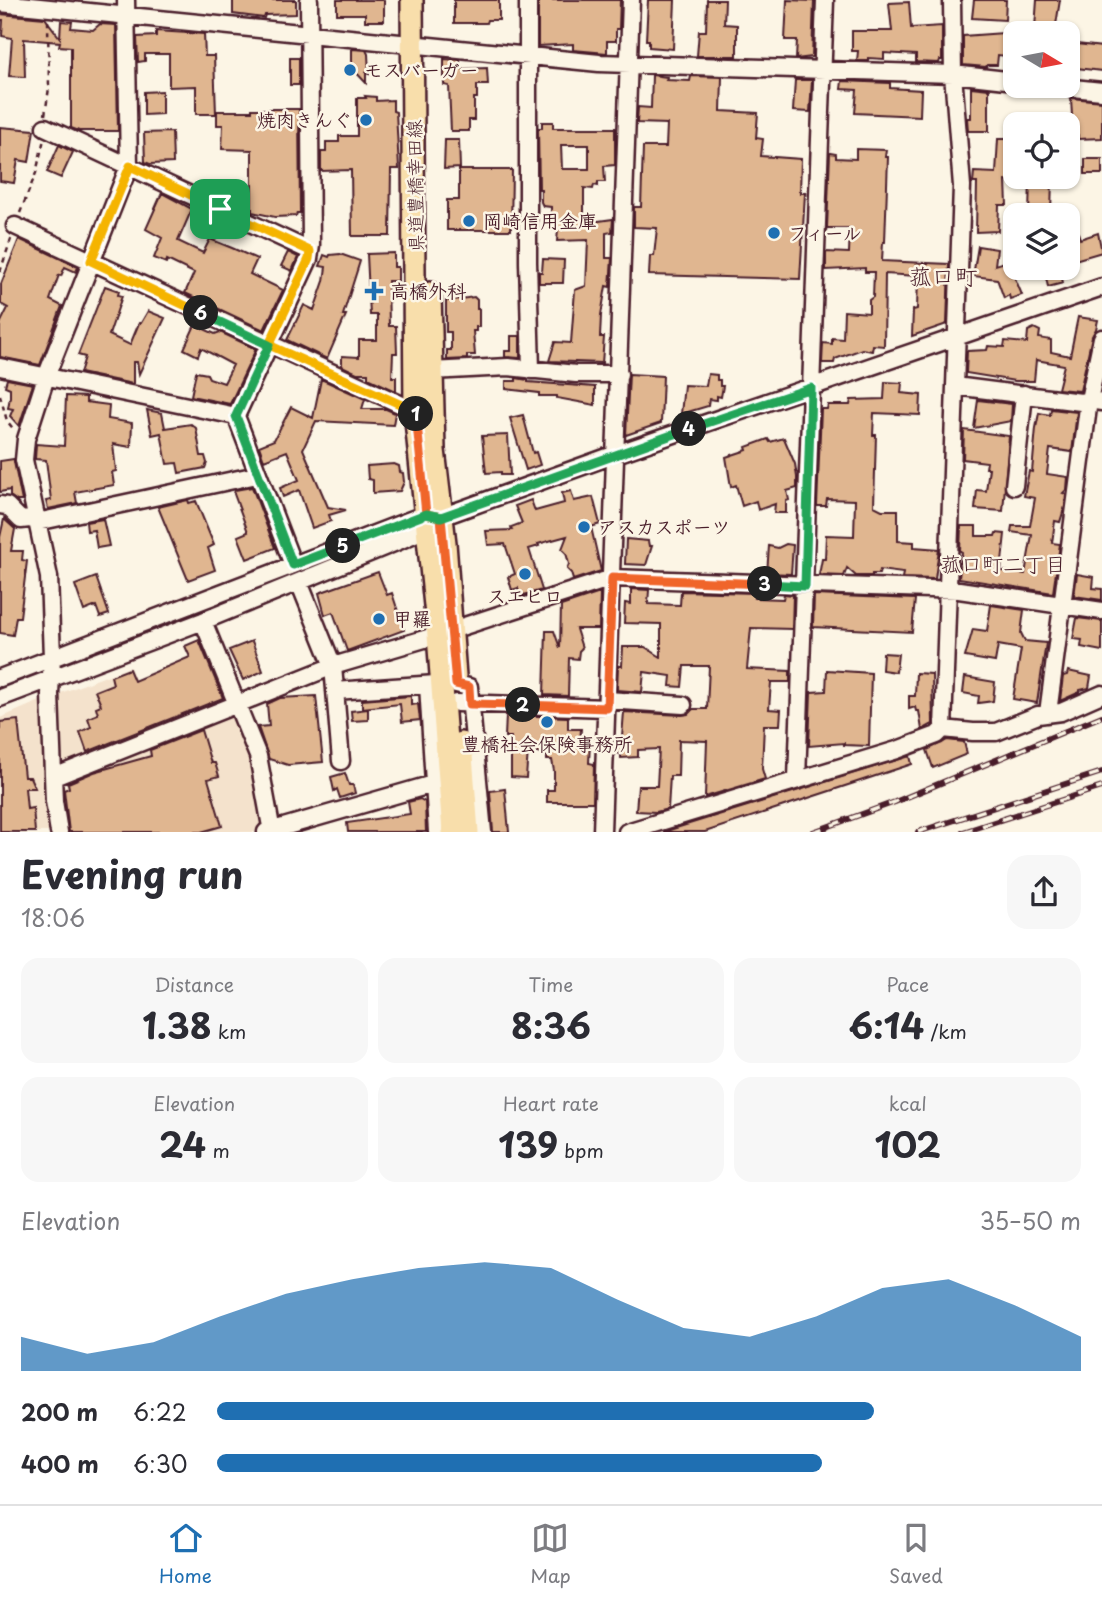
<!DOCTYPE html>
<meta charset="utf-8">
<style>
body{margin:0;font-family:"Playpen Sans","Klee One",sans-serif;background:#f7f7f7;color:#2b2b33;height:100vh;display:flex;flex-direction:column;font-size:26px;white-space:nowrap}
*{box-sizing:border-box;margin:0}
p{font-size:23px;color:#7c7c81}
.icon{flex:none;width:38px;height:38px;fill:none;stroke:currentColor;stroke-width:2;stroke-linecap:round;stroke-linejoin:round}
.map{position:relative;height:832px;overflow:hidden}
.side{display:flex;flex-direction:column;background:#fff;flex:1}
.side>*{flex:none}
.needle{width:46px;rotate:100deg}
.tools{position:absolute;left:1003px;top:21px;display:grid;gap:14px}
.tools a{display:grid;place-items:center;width:77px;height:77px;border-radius:14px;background:#fff;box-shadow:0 2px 5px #0004;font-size:35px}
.pin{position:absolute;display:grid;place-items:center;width:60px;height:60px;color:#fff;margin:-30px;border-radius:14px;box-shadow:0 4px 10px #0006}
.km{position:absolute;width:35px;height:35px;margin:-18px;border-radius:50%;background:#222;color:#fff;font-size:19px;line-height:35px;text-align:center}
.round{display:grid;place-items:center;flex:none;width:74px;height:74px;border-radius:21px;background:#f7f7f7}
.head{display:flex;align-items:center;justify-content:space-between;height:119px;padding:0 21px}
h1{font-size:38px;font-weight:700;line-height:52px}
.figures{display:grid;grid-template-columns:repeat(3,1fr);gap:10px;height:119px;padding:7px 21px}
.figures div{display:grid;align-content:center;border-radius:18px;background:#f7f7f7;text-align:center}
.figures b{font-size:35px;font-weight:700}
.figures small{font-size:19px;font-weight:400}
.figures p{font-size:19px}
.chart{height:196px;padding:14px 21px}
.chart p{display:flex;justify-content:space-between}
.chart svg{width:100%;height:126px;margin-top:7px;fill:#1f6fb2;opacity:.7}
ul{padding:0 21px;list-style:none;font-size:23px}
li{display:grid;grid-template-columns:112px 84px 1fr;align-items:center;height:52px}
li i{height:18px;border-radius:9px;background:#1f6fb2}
.dock{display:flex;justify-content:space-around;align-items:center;height:98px;border-top:2px solid #e1e1e2;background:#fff;font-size:19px;color:#7c7c81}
.dock a{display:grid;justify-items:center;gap:4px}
.dock .on{color:#1f6fb2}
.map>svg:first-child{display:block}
</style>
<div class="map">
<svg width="1102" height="832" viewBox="0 0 1102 832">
<rect width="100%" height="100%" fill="#fcf5e5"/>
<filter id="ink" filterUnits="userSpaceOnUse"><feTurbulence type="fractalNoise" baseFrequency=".0143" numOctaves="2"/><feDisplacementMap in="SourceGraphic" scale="14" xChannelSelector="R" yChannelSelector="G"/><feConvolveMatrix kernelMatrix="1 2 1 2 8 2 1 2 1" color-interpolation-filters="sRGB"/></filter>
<g filter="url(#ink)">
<path fill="#f4e2cc" d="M130 667 156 731 64 767 61 766 58 694Z
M40 701 52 832H0V718Z
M232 710 250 757 264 829 255 832H62L59 811 63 808 58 789 67 785 64 776Z"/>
<path fill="#e0b690" stroke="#4a1f2b" stroke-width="2" fill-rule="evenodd" d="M233 0H296V14L265 15 264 18 233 14Z
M337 0H384V21H365V14H337Z
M454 0H499V20H487L486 23H454Z
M538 0H620L619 29H616V41H607V53L573 50V44L538 46Z
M648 0H675L673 49 649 47V40H646Z
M707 0H725L724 24 737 25V56H697L699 31H706Z
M787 0 814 1 812 57 796 59 797 40H785Z
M974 0H1006L1005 20 972 18Z
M1037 0H1060L1055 31 1035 28Z
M909 2 911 28 942 26V60H940L939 63 916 62V55L884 53V59L868 58V61H857L858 51H852V31H892L889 3Z
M0 14 45 18 60 38 61 21 72 22 71 28 93 30 100 24 116 25 118 131H79L71 128V47L59 46 60 42 24 39 25 77 9 76 12 38 2 36 3 20H0Z
M156 31 204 34 205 56H214L216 114H196V86L169 87V54H145V61L138 62 137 37 156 36Z
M1004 33 1015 35V57L998 55 997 65H987L986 67 963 65V36Z
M1068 43 1102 47V71L1068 67Z
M352 49 366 50 368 54 369 74 366 73V83L352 68Z
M290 58H299V85H290Z
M444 59 460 60V69L487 68 488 85H477V98H474V120H469V131H451L449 86 444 85Z
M652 75 667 77 666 80 690 81 691 76 722 77 721 111 758 113 756 138 763 139 761 156 801 159 800 193H805L800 279 649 275 650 256H654L657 228 634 227V207H641L643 147H666L667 124 637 123 638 107 651 108Z
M795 80H812L810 112 793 111Z
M842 81 890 83V88L921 90 920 116 855 113 857 90 841 89Z
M971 87 989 89V131H968L967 118H971Z
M162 91V114L144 115V92Z
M365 96 376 97V101L393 100V111L396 112 399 169H391L390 236H352L351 170 321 171V152H326V142H339V136H357V98H366Z
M1071 98 1102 101V138L1078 139V135L1073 134Z
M252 109H299L300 213H297L296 216 275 217 252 212V150L222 149 223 125H217V111H252Z
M542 122H553V128H615V165L604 166 605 182H598V186L594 185 593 189 584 188V223L613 219 612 232 606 233V258H612L610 287 606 286 601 315 600 337H604L602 363 549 361 555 342 571 343 575 290 586 286 588 240 557 241 558 230H551V207L543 206 541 202V189H539L538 128H542ZM561 145H589V169H562Z
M0 127 34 130 29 162 18 160 14 183 0 181Z
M172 132 173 163 150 164 145 162 144 133Z
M998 139H1015V182L1006 181 1007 205H999L998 231 976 232 977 183H973L974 172 996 173Z
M445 140H459L460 168 444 169Z
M59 145 73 152 61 178 47 172Z
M856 149 886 150 885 157H888L885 242H883L882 261 949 264 947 324 912 336 913 310 917 309 918 276 885 274 884 346 873 345 872 351 862 349 835 359 834 363H822L823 343 832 344V338L843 339 844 311 869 313V300L873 297 874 272H865V268L826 270V252L849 253 850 228H827L830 153 836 154V158L856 159Z
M1085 159H1102V174H1085Z
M459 170H512L511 230H447V200H459Z
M1030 177H1052L1051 215H1029Z
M162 193 192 209 178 241 203 253 210 239 232 248 257 259 250 274 283 290 264 330 185 293 194 273 167 260 166 263 154 258 162 238 146 229Z
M1075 223 1080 239 1098 233 1102 252 1068 262V226Z
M19 239 78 267 76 272 65 267 61 276 59 275 50 300 62 306 40 365 0 357V324L8 308 1 304V284Z
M978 246 997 249 995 265 1008 261 1022 295 1010 299 1009 295 1004 298 997 279 973 276Z
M288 252 298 257 292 271 281 266Z
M394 253V267H398V281H388L389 326H396L397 353H393L392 377H396V391L368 378V373H357L342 366V356L359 357V340H377V315H370L367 254Z
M340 254 360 261 343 315H346L327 359 287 340 304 305 314 310 324 281 326 267 320 266 324 255 329 257 330 255Z
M543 259 564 260 563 283H539V272H542Z
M1044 268H1060L1063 283 1048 287Z
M105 286 119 291 118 295 122 296 109 335 130 345 139 323H141L148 311 165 318 139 374 137 362H133V384L80 373 85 357 78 355Z
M474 297 477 300V309H479V327H476V331H473L475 355H467V359L447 360V350H451V332H446V301Z
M1078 317 1098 320 1096 329 1092 336 1080 391 1058 389 1064 365 1036 360 1034 381H1015L966 373 967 351 987 350 988 346 1004 347 1005 341 1027 343 1028 331 1034 328 1040 331 1039 338 1051 340V352L1070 356Z
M195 325 215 334 220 332 256 349 230 404 191 396 196 372 207 374 209 378 224 383 233 365 201 348 198 356 184 349Z
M511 336H520V358L505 357V351H511Z
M629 374 663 376 661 423 626 435Z
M708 374 717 375V380H720V386H723L721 397 717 396V400L709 399 708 406 681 414 684 385 706 386Z
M516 378 528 380V382L595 387V405L557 398V396H539V393L506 389V381H516Z
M7 379 33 384 19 426 10 416 13 409 8 408 10 397V388L5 386Z
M321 379 365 399 362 409H386L395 413 393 425 316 421 303 449 328 507 346 510 329 515 331 521 312 528 299 490 283 497 280 488 299 480 287 451 264 460 259 446 274 440 291 407 313 418Z
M885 382 902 383 901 393 921 395 920 415 874 413 873 435H876L874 506 882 510H898V541L914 542V547L939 549 935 579 902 578 903 573 880 570 879 574H872V576H856L847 568 844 576 819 575 822 559H825L826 535 854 536 855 500 827 499 826 506H817L821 409H827L828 405H850L851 400 884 399Z
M66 396 86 397V402L109 405 108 419 132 423 131 447 113 444 116 471 112 472 114 485 75 492 77 503 48 509 46 501 51 500 46 460 35 459 36 444 64 446Z
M978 400 1012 404 1011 421 974 428Z
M1051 409 1077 412 1072 452 1050 449 1047 474 1068 477 1067 489 1063 493 1066 494 1065 506 1060 522 1055 521 1052 543 1060 544 1053 593 959 578 962 552 960 551 961 526H976V536H995L996 533 1005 534 1001 571 1025 574 1032 535 1011 532 1012 526H1030L1035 498 1024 496 1029 471 1032 472 1036 428 1039 413 1050 415Z
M147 410 162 413 165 428 191 424 196 428 201 456H205L207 463 205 468 179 473 177 463 167 464 161 433 152 435Z
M523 415 533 453 536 452 540 465 526 470 510 418Z
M964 430 1009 436 1003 511 975 509 977 490 986 491 989 468H986L987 462 963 459Z
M508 435 510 475H501V472L486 473 482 436Z
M784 438 795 464 797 477V488L787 491 789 500 786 501V513H774L775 504 758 510 756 501 742 506 736 485 731 487 726 457 747 450 746 447 768 439 770 442Z
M14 459V462L22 501H17L10 496V490L0 492V461Z
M394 464 399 466 400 472 403 473 404 482 400 491 373 493V480L368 479 367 466Z
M252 487 275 548 247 559 238 536 248 532 234 494 235 490Z
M571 491 574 501 593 497 600 524 591 527 601 571 573 580 571 573 567 569 569 564 566 553 562 549 567 536 538 544 539 546 529 549 542 590 520 596 518 588 512 590 508 577 515 574 505 544 488 545 486 531 512 530 511 527 522 523 515 506 531 500 535 511 564 503 562 493Z
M188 500 189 503 196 501 214 545 208 548 215 570 188 580 158 507Z
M4 519 15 529 11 551H23L22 560 27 561 20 617H16L13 635 0 633V537Z
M103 519 109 546 97 548 94 530 87 531 86 522Z
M626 539 648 541 649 546H652L646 565 625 564Z
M786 544 793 545 791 574 767 573 769 546 778 548Z
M378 572 387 595 392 593 404 630 347 651 333 612 325 615 319 593Z
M1077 574 1094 577 1093 588 1102 589V600L1074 596Z
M96 577 109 614 100 617 96 606 84 611 75 585Z
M631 589 649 590 648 604 680 605 681 591 755 593 754 598 783 599 784 594 793 595 792 629 751 628 747 669 790 671V682H771L769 709 781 710 780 725H764L762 769 765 779 705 797 707 741 679 740 678 776H670L668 809 656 812 636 811 638 786H657L659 749 638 750V757L621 758V754L617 753 619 737H622L624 712 682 715 688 714 693 709H707L709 666H684L682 687 670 686 671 676 644 672 642 692 617 690 618 666H622L623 647H645L661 657V624L624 623 625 603 631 604Z
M600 593 599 629H576L582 648 579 651 578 659 569 658 568 696 544 695 546 631H554L560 648 561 606Z
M814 595 915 599 912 632 813 627Z
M991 605 1024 610 1021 633 1025 641 1046 643 1037 703 1013 699 1021 649 998 645 995 662 965 657 973 629 987 631Z
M1077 618 1102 621V651L1081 647 1082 640 1073 639Z
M199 640 223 698 87 752 80 732 91 727 88 718 98 714 96 707 101 705 95 691 113 684 111 676 129 669 134 681 190 657 185 646Z
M252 641 263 671 243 680 229 650Z
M883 653 898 654 896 672 882 670Z
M827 670 871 673 869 746 844 745V743L809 746 811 692 826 691Z
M1068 671 1091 676 1089 688 1080 690V692L1060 701 1063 676 1067 675Z
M916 673 932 674 933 724 922 730 919 711H916L915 707 909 709V696H915Z
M965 677 995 682 993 701 978 703 979 696 963 693Z
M316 696 323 762 288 765 269 759 258 727 269 726 267 704 280 698Z
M411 696V705L418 704 420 720 402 722 400 704 362 708V700Z
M368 709V720L352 721 351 711Z
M506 715 568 717V729H581L580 743H590L589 763 594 764 593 802H547V790H554V771L552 760H547V754L528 750 526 778 511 777V737H505Z
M18 720 24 777H30L35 788H25L27 809 33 808 35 832H0V722Z
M201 730 211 763H215L219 776 208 779 222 826 201 832H69L64 790 69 788 68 783 94 772 151 756 150 750Z
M947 740 964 742 967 754 933 768 927 750Z
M910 756 912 764 705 832H663Z
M345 773 349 785H353L355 793 340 798 337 789 334 791 331 777Z
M505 789 509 832H493L490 791Z
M420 799 425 802 426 832H348L347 823 410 814 408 802Z"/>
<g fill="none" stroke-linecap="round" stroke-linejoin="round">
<defs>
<path id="minor" d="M528 0V262L531 370
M0 3 599 63 953 74 1015 81
M1053 86 1102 91
M45 127 310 251
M15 226 415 411
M0 367 236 416
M431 371 508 367 576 374H619
M955 386 1081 402 1089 400 1102 402
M1014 486 1024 394
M0 505 7 506 21 520 30 519 37 522 257 475
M293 565 236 416 309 259 311 245 309 0
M299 582 333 666 341 761
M203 621 258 756 272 832
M452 630 612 578 959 590 1102 611
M0 678 426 514 441 517 616 454 1102 287
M456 684 469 687 483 832
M428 685 437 832
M335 691 436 684
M0 698 203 621 401 540 428 528 434 523
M607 700 683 705
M457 703 607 708
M1048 713 1089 400 1102 338
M943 729 962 186 953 74 952 0
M54 777 333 666 438 635
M797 779 825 0
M59 832 54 801 50 694 52 657 49 577 24 460 26 439 46 377 129 166 126 0
M266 832 433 784
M602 832 631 0
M627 832 897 750 937 735 943 729 973 732H996L1038 715 1061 712 1102 694"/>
<path id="major" d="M412 0 415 411 438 635 453 832
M430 293 434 450 445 543 455 676
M461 743 468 832"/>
</defs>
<use href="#minor" stroke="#4a1f2b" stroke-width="21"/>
<use href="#major" stroke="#4a1f2b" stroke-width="26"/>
<path stroke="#4a1f2b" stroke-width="2.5" stroke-dasharray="5 5" stroke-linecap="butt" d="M45 115 49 88 48 21
M20 213 36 173 44 139
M0 272 11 239
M0 395 7 421 15 431"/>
<use href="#minor" stroke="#fcf5e5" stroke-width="16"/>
<use href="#major" stroke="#f8deab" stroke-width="21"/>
<defs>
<path id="rail" d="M813 832 895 802 1102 716
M918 832 1102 772
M963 832 1102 787"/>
</defs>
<use href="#rail" stroke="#4a1f2b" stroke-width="6"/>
<use href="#rail" stroke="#fcf5e5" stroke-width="3.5" stroke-dasharray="10" stroke-linecap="butt"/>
</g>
</g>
<g fill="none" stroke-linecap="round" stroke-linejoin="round" filter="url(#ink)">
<defs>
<path id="split-1" d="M220 209 310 251 309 259 269 345 415 411 416 414"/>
<path id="split-2" d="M416 414 426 514 441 517 456 684 469 687 470 704 523 705"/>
<path id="split-3" d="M523 705 607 708 612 578 765 584"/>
<path id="split-4" d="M689 429 811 388 805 586 765 584"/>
<path id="split-5" d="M343 546 426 514 441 517 689 429"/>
<path id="split-6" d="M201 313 269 345 236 416 293 565 343 546"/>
<path id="split-7" d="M201 313 91 261 130 166 220 209"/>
</defs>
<use href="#split-1" stroke="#fff" stroke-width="14"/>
<use href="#split-2" stroke="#fff" stroke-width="14"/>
<use href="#split-3" stroke="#fff" stroke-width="14"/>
<use href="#split-4" stroke="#fff" stroke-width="14"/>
<use href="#split-5" stroke="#fff" stroke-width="14"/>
<use href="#split-6" stroke="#fff" stroke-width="14"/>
<use href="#split-7" stroke="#fff" stroke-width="14"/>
<use href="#split-1" stroke="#f5b400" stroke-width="9"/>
<use href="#split-2" stroke="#f0652b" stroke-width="9"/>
<use href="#split-3" stroke="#f0652b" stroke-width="9"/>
<use href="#split-4" stroke="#22a559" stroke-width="9"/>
<use href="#split-5" stroke="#22a559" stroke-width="9"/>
<use href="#split-6" stroke="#22a559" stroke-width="9"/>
<use href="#split-7" stroke="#f5b400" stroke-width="9"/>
</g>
<g fill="#1f6fb2" stroke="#fcf5e5" stroke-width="2.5">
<circle cx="350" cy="70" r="7"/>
<circle cx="366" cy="120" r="7"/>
<circle cx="469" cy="221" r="7"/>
<circle cx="774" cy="233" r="7"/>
<path d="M370.5 280.5h7v7h7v7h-7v7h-7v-7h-7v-7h7z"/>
<circle cx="584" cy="527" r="7"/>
<circle cx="525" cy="574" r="7"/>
<circle cx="379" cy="619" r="7"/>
<circle cx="547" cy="722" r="7"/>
</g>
<g text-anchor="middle" stroke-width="5" stroke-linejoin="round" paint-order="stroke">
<g font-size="19" font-weight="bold" fill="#4a1f2b" stroke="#fcf5e5" text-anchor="start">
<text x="364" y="77">モスバーガー</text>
<text x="352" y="127" text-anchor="end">焼肉きんぐ</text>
<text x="483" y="228">岡崎信用金庫</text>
<text x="788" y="240">フィール</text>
<text x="390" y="298">高橋外科</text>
<text x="598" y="534">アスカスポーツ</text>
<text x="525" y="603" text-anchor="middle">スエヒロ</text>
<text x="393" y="626">甲羅</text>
<text x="547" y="751" text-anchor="middle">豊橋社会保険事務所</text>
</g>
<g font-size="19" fill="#4a1f2b" stroke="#fcf5e5">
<text transform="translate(415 186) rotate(-91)" y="7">県道豊橋幸田線</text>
</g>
<g font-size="21" fill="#4a1f2b" stroke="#fcf5e5">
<text x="1003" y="572">菰口町二丁目</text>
</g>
<g font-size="23" fill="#4a1f2b" stroke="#fcf5e5">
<text x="943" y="285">菰口町</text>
</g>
</g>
</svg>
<div class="tools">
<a><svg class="needle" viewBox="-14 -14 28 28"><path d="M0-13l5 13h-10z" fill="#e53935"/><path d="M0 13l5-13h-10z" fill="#7c7c81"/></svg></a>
<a><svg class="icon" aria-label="locate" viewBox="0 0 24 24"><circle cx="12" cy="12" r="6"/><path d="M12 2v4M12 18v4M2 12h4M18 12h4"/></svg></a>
<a><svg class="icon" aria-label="layers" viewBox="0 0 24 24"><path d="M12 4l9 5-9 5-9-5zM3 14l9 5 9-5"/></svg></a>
</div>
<div class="pin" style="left:220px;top:209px;background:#1e9e55"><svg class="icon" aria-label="arrive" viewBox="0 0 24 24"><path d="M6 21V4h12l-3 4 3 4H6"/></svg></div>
<b class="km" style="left:416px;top:414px">1</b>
<b class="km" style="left:523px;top:705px">2</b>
<b class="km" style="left:765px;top:584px">3</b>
<b class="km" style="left:689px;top:429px">4</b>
<b class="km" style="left:343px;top:546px">5</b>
<b class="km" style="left:201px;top:313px">6</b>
</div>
<section class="side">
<div class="head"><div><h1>Evening run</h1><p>18:06</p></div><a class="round"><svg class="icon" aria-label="share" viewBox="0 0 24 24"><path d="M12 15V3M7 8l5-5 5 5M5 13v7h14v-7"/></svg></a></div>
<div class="figures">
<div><p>Distance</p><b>1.38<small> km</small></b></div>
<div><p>Time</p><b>8:36</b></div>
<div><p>Pace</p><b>6:14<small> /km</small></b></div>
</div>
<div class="figures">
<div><p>Elevation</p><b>24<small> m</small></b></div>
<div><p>Heart rate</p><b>139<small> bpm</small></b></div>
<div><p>kcal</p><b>102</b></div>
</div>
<div class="chart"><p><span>Elevation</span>35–50 m</p>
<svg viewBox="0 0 160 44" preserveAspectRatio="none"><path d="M0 44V32L10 38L20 34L30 25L40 17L50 12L60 8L70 6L80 8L90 19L100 29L110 32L120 25L130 15L140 12L150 21L160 32V44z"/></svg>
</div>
<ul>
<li><b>200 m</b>6:22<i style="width:76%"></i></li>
<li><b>400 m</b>6:30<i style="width:70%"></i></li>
</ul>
</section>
<nav class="dock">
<a class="on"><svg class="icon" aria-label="home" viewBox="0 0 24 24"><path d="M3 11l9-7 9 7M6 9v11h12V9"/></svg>Home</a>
<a><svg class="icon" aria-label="map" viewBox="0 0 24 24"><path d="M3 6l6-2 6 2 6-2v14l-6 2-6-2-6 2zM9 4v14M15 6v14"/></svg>Map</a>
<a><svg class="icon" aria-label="saved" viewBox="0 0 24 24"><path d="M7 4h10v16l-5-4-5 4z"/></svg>Saved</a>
</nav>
